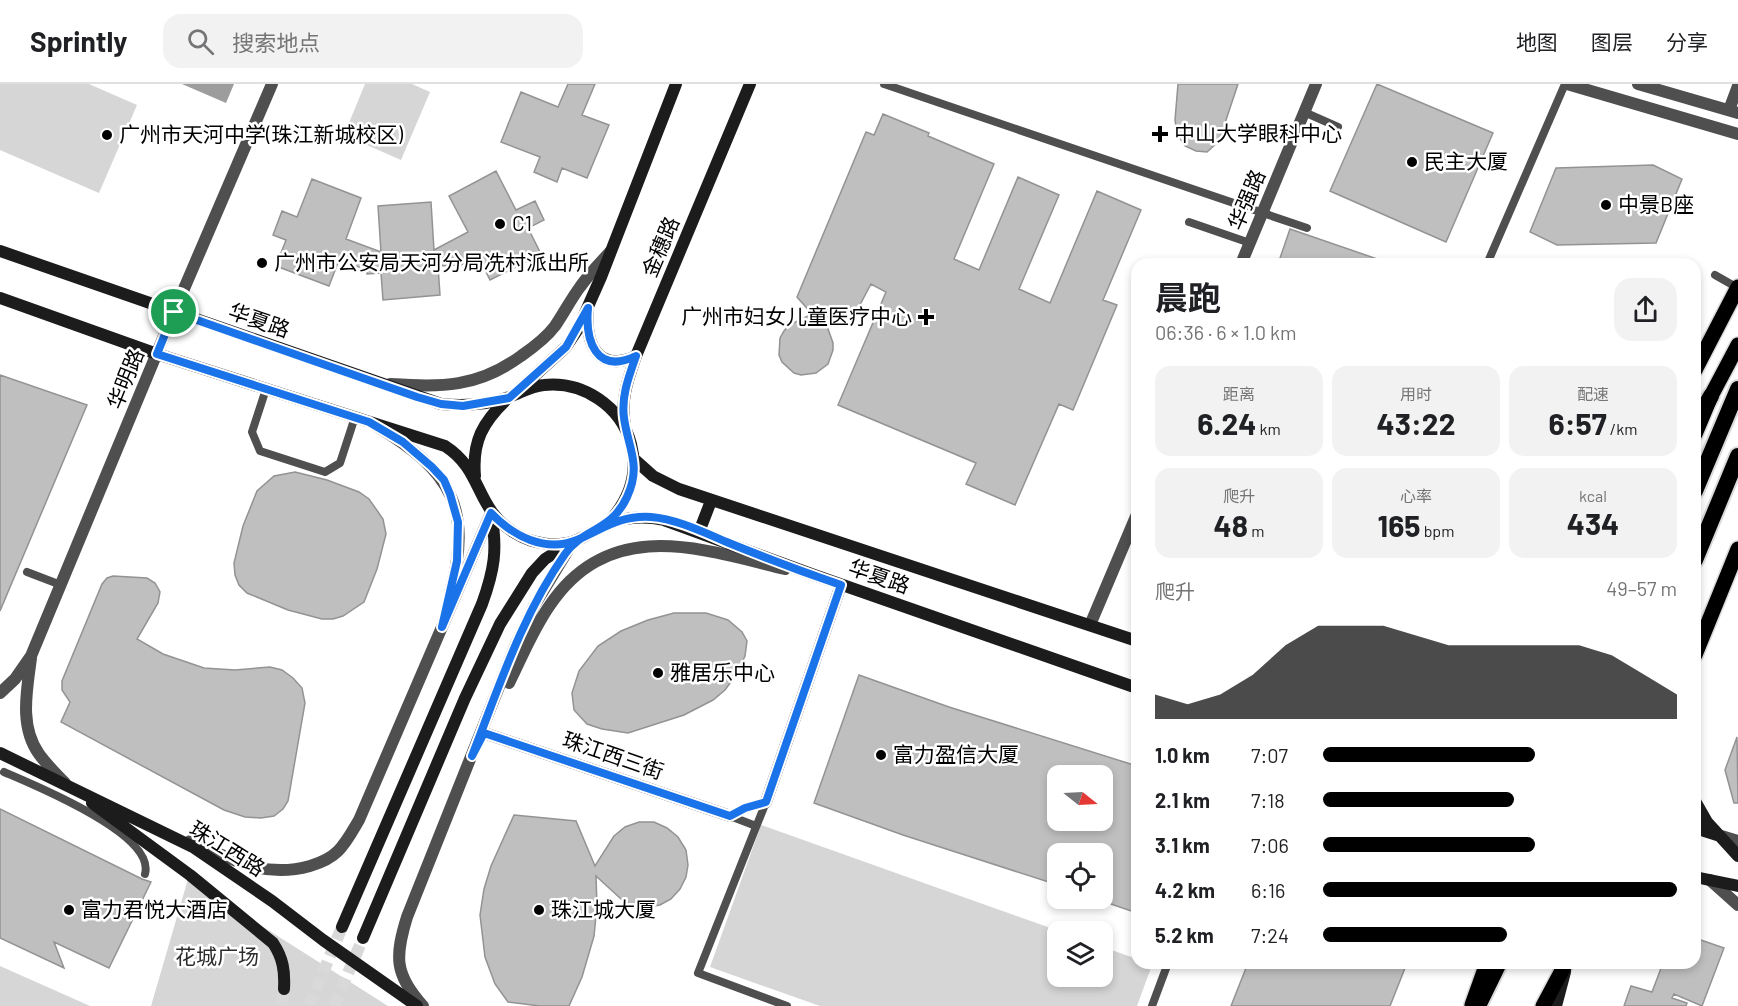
<!DOCTYPE html>
<html lang="zh">
<meta charset="utf-8">
<style>
body{margin:0;font-family:Barlow,"Noto Sans SC",sans-serif;background:#f2f2f2;color:#202124;height:100vh;display:flex;flex-direction:column;font-size:22px;white-space:nowrap}
*{box-sizing:border-box;margin:0}
p{font-size:20px;color:#757577}
.icon{flex:none;width:33px;height:33px;fill:none;stroke:currentColor;stroke-width:2;stroke-linecap:round;stroke-linejoin:round}
.map{position:relative;flex:1;overflow:hidden}
.drawer{position:absolute;left:1131px;top:174px;width:570px;height:711px;display:flex;flex-direction:column;background:#fff;border-radius:18px;box-shadow:0 3px 9px #0003}
.drawer>*{flex:none}
.needle{width:39px;rotate:108deg}
.buttons{position:absolute;left:1047px;top:681px;display:grid;gap:12px}
.buttons a{display:grid;place-items:center;width:66px;height:66px;border-radius:12px;background:#fff;box-shadow:0 3px 9px #0003;font-size:30px}
.pin{position:absolute;display:grid;place-items:center;width:51px;height:51px;color:#fff;margin:-26px;border:3px solid #fff;border-radius:50%;box-shadow:0 2px 6px #0007}
.round{display:grid;place-items:center;flex:none;width:63px;height:63px;border-radius:18px;background:#f2f2f2}
.head{display:flex;align-items:center;justify-content:space-between;height:102px;padding:0 24px}
h1{font-size:33px;font-weight:700;line-height:45px}
.metrics{display:grid;grid-template-columns:repeat(3,1fr);gap:9px;height:102px;padding:6px 24px}
.metrics div{display:grid;align-content:center;border-radius:15px;background:#f2f2f2;text-align:center}
.metrics b{font-size:30px;font-weight:700}
.metrics small{font-size:16px;font-weight:400}
.metrics p{font-size:16px}
.chart{height:168px;padding:12px 24px}
.chart p{display:flex;justify-content:space-between}
.chart svg{width:100%;height:108px;margin-top:6px;fill:#000;opacity:.7}
ul{padding:0 24px;list-style:none;font-size:20px}
li{display:grid;grid-template-columns:96px 72px 1fr;align-items:center;height:45px}
li i{height:15px;border-radius:8px;background:#000}
header{display:flex;align-items:center;gap:36px;box-sizing:border-box;height:84px;padding:0 30px;background:#fff;border-bottom:2px solid #e0e0e0}
header strong{font-size:28px}
nav{display:flex;gap:33px;margin-inline-start:auto;font-size:21px}
.search{width:420px;height:54px;background:#f2f2f2;display:flex;align-items:center;gap:15px;box-sizing:border-box;padding:0 21px;border-radius:18px;color:#757577;font-size:22px}
.map>svg:first-child{display:block}
</style>
<header>
<strong>Sprintly</strong>
<div class="search"><svg class="icon" aria-label="search" viewBox="0 0 24 24"><circle cx="10" cy="10" r="6"/><path d="M15 15l6 6"/></svg>搜索地点</div>
<nav><a>地图</a><a>图层</a><a>分享</a></nav>
</header>
<div class="map">
<svg width="1738" height="922" viewBox="0 0 1738 922">
<rect width="100%" height="100%" fill="#fff"/>
<path fill="#d6d6d6" d="M0 0H89L137 21 99 109 0 66Z
M365 0H412L430 8 401 76 344 51Z
M761 741 1059 847 1058 892H1102L1103 863 1137 875V879L1152 881 1137 922H820L710 883Z
M188 795 388 922H151Z
M0 882 90 922H0Z"/>
<path fill="#9d9d9d" d="M182 0H234L226 19Z"/>
<path fill="#bfbfbf" stroke="#939393" stroke-width="1.5" fill-rule="evenodd" d="M568 0H595L582 31 609 41 587 94 562 84 557 98 534 88 540 73 501 58 521 8 558 23Z
M1178 0H1238L1219 57 1207 68 1196 67 1185 62 1177 50 1175 36Z
M1377 0 1493 49 1446 158 1330 107Z
M883 30 929 49 928 52 994 80 954 175 979 186 1018 93 1059 111 1019 205 1050 219 1097 107 1141 126 1103 216 1117 221 1073 326 1059 320 1015 421 966 400 976 379 838 321 886 208 871 200 853 234 848 232 843 239 823 231 833 259V266L828 280 816 289 801 291 794 289 782 278 779 271 780 254 784 247 789 241 812 230 797 213 866 48 874 51Z
M1653 81 1682 95 1656 159 1557 161 1530 148 1556 84Z
M496 87 516 126 535 117 544 136 528 144 541 170 490 196 478 172 461 181 438 182 440 211 383 216 381 189 367 190V186L339 176 329 202 276 182 286 156 273 151 282 127 297 133 312 95 361 114 346 155 381 168 378 122 431 118 434 166 468 148 449 112Z
M1290 145 1386 178V180H1278Z
M0 291 87 321 0 527Z
M295 388 327 396 359 408 369 415 383 435 386 450 377 485 364 518 343 532 333 535H322L288 526 247 509 239 501 235 491 234 479 243 442 257 407 274 392Z
M113 492 147 494 155 499 160 508 158 519 137 555 163 570 204 584 235 586 270 583 282 586 293 594 302 604 305 619 288 717 283 725 274 732 261 734 245 733 224 726 61 638 70 618 62 606V597L102 500 107 494Z
M674 529H706L728 536 742 548 747 557 745 572 736 591 725 606 713 616 684 631 628 649 602 645 587 640 574 626 572 609 579 587 598 562 621 547 648 536Z
M859 591 949 623 1137 682V829L1102 817V770H1058V801L903 751 814 719ZM1058 692H1102V736H1058Z
M1737 653 1738 719H1734L1725 686Z
M0 725 142 795 151 798 109 884 54 858 64 884 0 854Z
M514 731 576 737 595 782 614 752 625 743 639 738H654L667 744 678 753 686 766 688 781 686 793 680 805 671 815 660 821 647 823 634 822 622 816 596 792 597 822 594 852 582 893 569 922H540L508 918 495 900 485 873 480 831 484 805 491 782Z
M1695 854 1724 864 1702 922 1674 910 1672 914 1687 919 1686 922H1624L1631 902 1652 908 1663 879H1695Z
M1248 879H1407L1390 922H1231Z"/>
<g fill="none" stroke-linecap="round" stroke-linejoin="round">
<path stroke="#d9d9d9" stroke-width="12" stroke-dasharray="12 6" stroke-linecap="butt" d="M281 922 284 905
M309 922 342 843
M334 922 363 854"/>
<defs>
<path id="primary" d="M1695 286 1738 203
M1695 350 1711 312 1738 261
M1695 571 1738 465
M1472 921 1487 879
M1543 922 1566 879"/>
<path id="trunk" d="M1695 340 1711 312
M1695 407 1738 305
M1695 476 1738 372
M1478 922 1499 879"/>
</defs>
<use href="#primary" stroke="#dbdbdb" stroke-width="18"/>
<use href="#trunk" stroke="#dbdbdb" stroke-width="20"/>
<path stroke="#4f4f4f" stroke-width="8" d="M884 0 1307 144
M1304 28 1338 43
M1189 138 1250 159
M1487 180 1565 0
M1715 191 1738 204
M266 305 252 348 260 367 325 388 340 379 355 333
M27 488 61 501
M4 688C34 701 156 750 145 790
M766 718 698 889 787 922
M730 732 745 724 766 718
M730 732 756 742
M1152 922 1168 879"/>
<path stroke="#4f4f4f" stroke-width="12" d="M1729 26 1738 2
M1241 180 1316 0
M1090 541 1137 430
M484 649 730 732
M766 718 841 501
M1718 751 1738 757
M1710 796 1738 821"/>
<path stroke="#4f4f4f" stroke-width="12" d="M1567 0 1738 50
M1638 0 1738 29
M588 225C585 258 597 290 636 272
M390 300C442 303 477 304 521 272 534 263 546 254 555 242 564 229 571 215 580 203 589 190 600 179 610 168
M378 343C451 387 473 424 450 509
M31 574C27 606 19 642 39 670 47 681 56 690 65 699
M509 599C522 573 533 545 550 521 610 433 699 464 785 485
M0 609 15 595 31 572 174 228 272 0
M190 757C232 775 263 795 310 782 320 779 331 774 338 767 347 758 353 746 359 736L491 429
M423 922C394 890 395 872 407 833L516 560 534 522 573 458"/>
<path stroke="#1c1c1c" stroke-width="12" d="M0 167 441 320C464 322 488 321 509 313 521 309 530 302 544 301 583 297 621 322 631 360 639 391 629 417 607 440
M0 214 157 270 445 362C484 387 474 424 515 449 532 460 558 464 577 456 587 452 596 445 606 441 624 433 645 432 664 436L814 491 1137 604
M521 304 566 263 578 245 601 193 676 0
M625 341C620 316 628 295 636 272L750 0
M634 375 653 392 679 405 1137 557
M475 392C472 357 483 338 507 315
M699 448 711 417
M0 669 193 763 272 817 323 856 417 922
M1695 717 1707 738 1738 772
M92 719 190 791 273 859C283 874 285 887 284 905
M1695 744 1717 751
M1695 793 1738 802
M342 843 482 520C494 487 498 465 491 430
M363 854 465 614 500 540 532 489 545 475 567 461
M1556 922 1565 888"/>
<use href="#primary" stroke="#000" stroke-width="15"/>
<use href="#trunk" stroke="#000" stroke-width="16"/>
</g>
<g fill="none" stroke-linecap="round" stroke-linejoin="round">
<defs>
<path id="route" d="M174 228 157 270 369 338 403 358 432 383 444 396 450 410 458 438 457 477 442 543 491 429C513 452 545 469 577 456 603 445 620 431 651 433 677 435 705 449 729 459 766 474 803 488 841 501L766 718 745 724 730 732 484 649 472 672C499 603 522 531 565 470 583 444 611 448 627 413 642 381 628 364 624 334 621 312 629 292 636 272 596 291 585 257 588 224L566 263 509 314 463 322 441 320 417 313 174 228"/>
</defs>
<use href="#route" stroke="#fff" stroke-width="12"/>
<use href="#route" stroke="#1a73e8" stroke-width="8"/>
</g>
<g fill="#000" stroke="#fff" stroke-width="2">
<path d="M1157 41h6v6h6v6h-6v6h-6v-6h-6v-6h6z"/>
<circle cx="107" cy="51" r="6"/>
<circle cx="1412" cy="78" r="6"/>
<circle cx="1606" cy="121" r="6"/>
<circle cx="500" cy="140" r="6"/>
<circle cx="262" cy="179" r="6"/>
<path d="M923 224h6v6h6v6h-6v6h-6v-6h-6v-6h6z"/>
<circle cx="658" cy="589" r="6"/>
<circle cx="881" cy="671" r="6"/>
<circle cx="69" cy="826" r="6"/>
<circle cx="539" cy="826" r="6"/>
</g>
<g text-anchor="middle" stroke-width="5" stroke-linejoin="round" paint-order="stroke">
<g font-size="21" fill="#000" stroke="#fff" text-anchor="start">
<text x="1174" y="57">中山大学眼科中心</text>
<text x="119" y="58">广州市天河中学(珠江新城校区)</text>
<text x="1424" y="85">民主大厦</text>
<text x="1618" y="128">中景B座</text>
<text x="512" y="147">C1</text>
<text x="274" y="186">广州市公安局天河分局冼村派出所</text>
<text x="912" y="240" text-anchor="end">广州市妇女儿童医疗中心</text>
<text x="670" y="596">雅居乐中心</text>
<text x="893" y="678">富力盈信大厦</text>
<text x="81" y="833">富力君悦大酒店</text>
<text x="551" y="833">珠江城大厦</text>
</g>
<g font-size="21" fill="#000" stroke="#fff">
<text transform="translate(1247 116) rotate(-67)" y="7">华强路</text>
<text transform="translate(661 163) rotate(-67)" y="7">金穗路</text>
<text transform="translate(259 237) rotate(19)" y="7">华夏路</text>
<text transform="translate(126 295) rotate(-68)" y="7">华明路</text>
<text transform="translate(879 493) rotate(19)" y="7">华夏路</text>
<text transform="translate(613 672) rotate(19)" y="7">珠江西三街</text>
<text transform="translate(227 765) rotate(32)" y="7">珠江西路</text>
</g>
<g font-size="21" fill="#2d2d2d" stroke="#fff">
<text x="217" y="880">花城广场</text>
</g>
</g>
</svg>
<div class="buttons">
<a><svg class="needle" viewBox="-14 -14 28 28"><path d="M0-13l5 13h-10z" fill="#e53935"/><path d="M0 13l5-13h-10z" fill="#757577"/></svg></a>
<a><svg class="icon" aria-label="locate" viewBox="0 0 24 24"><circle cx="12" cy="12" r="6"/><path d="M12 2v4M12 18v4M2 12h4M18 12h4"/></svg></a>
<a><svg class="icon" aria-label="layers" viewBox="0 0 24 24"><path d="M12 4l9 5-9 5-9-5zM3 14l9 5 9-5"/></svg></a>
</div>
<div class="pin" style="left:174px;top:228px;background:#1e9e55"><svg class="icon" aria-label="arrive" viewBox="0 0 24 24"><path d="M6 21V4h12l-3 4 3 4H6"/></svg></div>
<section class="drawer">
<div class="head"><div><h1>晨跑</h1><p>06:36 · 6 × 1.0 km</p></div><a class="round"><svg class="icon" aria-label="share" viewBox="0 0 24 24"><path d="M12 15V3M7 8l5-5 5 5M5 13v7h14v-7"/></svg></a></div>
<div class="metrics">
<div><p>距离</p><b>6.24<small> km</small></b></div>
<div><p>用时</p><b>43:22</b></div>
<div><p>配速</p><b>6:57<small> /km</small></b></div>
</div>
<div class="metrics">
<div><p>爬升</p><b>48<small> m</small></b></div>
<div><p>心率</p><b>165<small> bpm</small></b></div>
<div><p>kcal</p><b>434</b></div>
</div>
<div class="chart"><p><span>爬升</span>49–57 m</p>
<svg viewBox="0 0 160 44" preserveAspectRatio="none"><path d="M0 44V34L10 38L20 34L30 26L40 14L50 6L60 6L70 6L80 10L90 14L100 14L110 14L120 14L130 14L140 18L150 26L160 34V44z"/></svg>
</div>
<ul>
<li><b>1.0 km</b>7:07<i style="width:60%"></i></li>
<li><b>2.1 km</b>7:18<i style="width:54%"></i></li>
<li><b>3.1 km</b>7:06<i style="width:60%"></i></li>
<li><b>4.2 km</b>6:16<i style="width:100%"></i></li>
<li><b>5.2 km</b>7:24<i style="width:52%"></i></li>
</ul>
</section>
</div>
